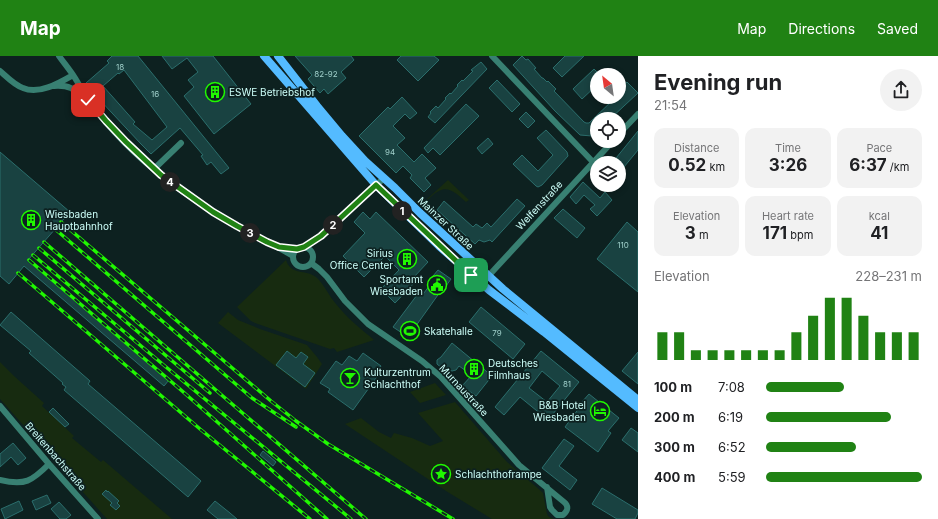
<!DOCTYPE html>
<meta charset="utf-8">
<style>
body{margin:0;font-family:Inter,sans-serif;background:#f2f2f2;color:#202124;height:100vh;display:flex;flex-direction:column;font-size:15px;white-space:nowrap}
*{box-sizing:border-box;margin:0}
p{font-size:13px;color:#757577}
.icon{flex:none;width:22px;height:22px;fill:none;stroke:currentColor;stroke-width:2;stroke-linecap:round;stroke-linejoin:round}
.map{position:relative;flex:1;overflow:hidden}
.sheet{display:flex;flex-direction:column;background:#fff;width:300px}
.sheet>*{flex:none}
.needle{width:26px;rotate:331deg}
.buttons{position:absolute;left:590px;top:12px;display:grid;gap:8px}
.buttons a{display:grid;place-items:center;width:36px;height:36px;border-radius:50%;background:#fff;box-shadow:0 2px 6px #0003;font-size:20px}
.pin{position:absolute;display:grid;place-items:center;width:34px;height:34px;color:#fff;margin:-17px;border-radius:8px;box-shadow:0 2px 6px #0006}
.km{position:absolute;width:20px;height:20px;margin:-10px;border-radius:50%;background:#222;color:#fff;font-size:11px;line-height:20px;text-align:center}
.round{display:grid;place-items:center;flex:none;width:42px;height:42px;border-radius:21px;background:#f2f2f2}
.headline{display:flex;align-items:center;justify-content:space-between;height:68px;padding:0 16px}
h1{font-size:22px;font-weight:700;line-height:30px}
.figures{display:grid;grid-template-columns:repeat(3,1fr);gap:6px;height:68px;padding:4px 16px}
.figures div{display:grid;align-content:center;border-radius:10px;background:#f2f2f2;text-align:center}
.figures b{font-size:17px;font-weight:700}
.figures small{font-size:11px;font-weight:400}
.figures p{font-size:11px}
.chart{height:112px;padding:8px 16px}
.chart p{display:flex;justify-content:space-between}
.chart svg{width:100%;height:72px;margin-top:4px;stroke:#208214;stroke-width:6}
ul{padding:0 16px;list-style:none;font-size:13px}
li{display:grid;grid-template-columns:64px 48px 1fr;align-items:center;height:30px}
li i{height:10px;border-radius:5px;background:#208214}
header{display:flex;align-items:center;gap:24px;box-sizing:border-box;height:56px;padding:0 20px;background:#208214;color:#fff}
header strong{font-size:19px}
nav{display:flex;gap:22px;margin-inline-start:auto;font-size:14px}
main{display:flex;flex:1;min-height:0}
.map>svg:first-child{display:block}
</style>
<header>
<strong>Map</strong>
<nav><a>Map</a><a>Directions</a><a>Saved</a></nav>
</header>
<main>
<div class="map">
<svg width="638" height="463" viewBox="0 0 638 463">
<rect width="100%" height="100%" fill="#0d2120"/>
<path fill="#172b10" d="M448 124 469 144 466 146C459 140 449 129 439 135 434 137 430 142 426 145V144Z
M286 204C291 220 306 213 316 221 324 228 329 240 336 248 347 262 361 273 374 284L337 296 334 292 330 293 255 267 251 265 237 251Z
M228 256 238 264 260 273 307 289 317 301 322 308 306 333 218 267Z
M0 306 14 320 44 347 42 350 74 380 72 382 101 406 103 404 172 463H107L0 343Z
M435 327 446 339 420 347 410 336Z
M455 346 507 406 541 435 543 437 547 458 549 461 554 463H492L446 435 345 368 361 362 379 376 391 382 394 377 412 382 430 390 443 385 418 357Z"/>
<path fill="#194241" stroke="#2b6e6c" fill-rule="evenodd" d="M112 0H138L229 112 221 118 211 106 207 109 201 100 203 99 180 72 151 98 141 88 98 42 86 27 109 7 107 5ZM124 14 167 71 152 84 133 68 135 66 103 30 118 17 119 18Z
M162 0H213L251 48 214 78 184 40 194 31 188 24 198 16 187 2 172 13Z
M295 0H351L354 4 341 16 346 22 328 38 324 33 320 37 308 23 312 19Z
M401 0H434L439 4 418 25 397 4Z
M522 0 526 4 528 3 536 12 534 13 542 22H543L547 26 548 25 556 33 554 35 584 66 586 67H589L616 41H619V33L627 26 638 37 610 63H597V75L592 80 580 79 555 55 513 9Z
M565 0H584L562 21 553 12Z
M481 6 487 13 435 67 428 61 431 57 430 56 436 50 438 52 446 43 445 42 450 37 451 38 458 30 457 29 462 24 463 25 473 15 471 14Z
M594 13 597 16V29L582 43 573 33Z
M497 24 520 48 512 56 489 32Z
M402 41 417 57 410 63 405 58 393 70 405 82 397 89 414 106 422 98 436 112 425 122 431 129 424 136 410 122 412 119 403 110 396 117 359 80 388 51 390 53Z
M466 48 479 60 440 99 433 92 428 97 424 92Z
M526 56 535 65 528 72 519 63Z
M546 74 567 96 568 100 542 129 538 131 536 130 513 108 522 99 538 115 553 99 537 82Z
M638 75V94L619 117V107H612Z
M488 82 493 88 482 98 477 92Z
M0 96 70 156 28 204 169 324 164 330 24 210 9 228 0 220Z
M583 126 600 142 605 136 612 144 597 160 590 153 595 149 584 139 576 148 570 141Z
M517 143 525 150 492 186 490 184 484 186 479 184 475 188 437 154 444 145 473 171 476 168 482 172 487 167 491 171Z
M563 153 585 172 577 182 554 162Z
M363 156 370 163 376 156 428 206 413 222 416 225 395 247 381 233 399 214 385 200 364 221 343 200 365 177 354 166Z
M627 166 638 176V236L597 203Z
M438 214 451 223 446 230 445 229 408 281 393 271 417 239 421 241 435 222 433 220Z
M481 251 525 288 513 303 469 266Z
M11 256 90 325 88 328 201 425 188 441 64 334 66 331 62 328 63 327 29 297 31 295 0 269Z
M452 287 492 320 476 340 462 330 472 319 459 310 456 314 452 315 443 313 437 308V304L441 301Z
M287 295 296 302 301 296 308 301 303 308 315 317 305 331 276 309Z
M541 295 579 326 548 364 520 341 504 359 495 351ZM542 315 560 330 547 346 529 332Z
M638 296V328L622 315Z
M363 297 381 310 377 316 379 318 353 354 328 336 330 333 320 327 336 305 342 309 349 300 357 305Z
M589 338 619 362 608 375 611 377 598 396 565 371 582 348 581 347Z
M53 352 69 368 65 371 49 356Z
M631 372 638 377V396L622 384Z
M564 383 574 390 559 410 577 424 570 434 542 412Z
M13 387 26 402 18 409 11 401 0 411V398Z
M263 395 276 406 273 410 260 399Z
M602 432 638 454V457L635 463H617L592 448Z
M106 434 107 436 108 435 119 445 117 447 120 450 116 454 110 449 112 447 102 438Z
M47 439 51 447 36 454 32 445Z
M19 445 23 454 5 463 1 453Z
M215 445 230 457 237 463H218L207 454Z
M59 446 71 459 66 463H60L51 453Z"/>
<g fill="none" stroke-linecap="round" stroke-linejoin="round">
<path stroke="#388072" stroke-width="6" d="M59 0C64 7 70 14 75 22 80 30 84 38 89 45 109 72 135 99 161 119 185 138 211 155 237 170 256 181 275 189 293 200
M492 0 593 106
M0 15C7 21 14 29 23 32 39 39 59 27 73 19
M54 30C70 29 74 33 85 42
M619 78 638 58
M154 113 181 87
M304 191 321 180 384 122
M293 201a10 10 0 1 1 20 0a10 10 0 1 1-20 0Z
M311 207 319 213 327 221 345 245 368 268 422 305 441 321 519 409 564 446C569 450 568 455 563 459H557L552 454 550 451 547 431
M481 228 613 85
M0 350 49 408 98 463
M0 424C25 430 32 425 49 408"/>
<path stroke="#54bbff" stroke-width="8" d="M264 0 376 129 439 190 489 234 544 276 638 352
M278 0 317 50 342 80 365 105 395 132 420 157 503 233 638 344"/>
<defs>
<path id="rail" d="M61 166 271 345 296 365 328 388 453 463
M55 173 252 342 296 371
M44 186 239 354 366 463
M39 192 210 337
M33 199 166 311 351 463
M29 204 181 334 327 463
M18 217 200 373 310 463"/>
</defs>
<use href="#rail" stroke="#20f800" stroke-width="3.5"/>
<use href="#rail" stroke="#0d2120" stroke-width="2" stroke-dasharray="6" stroke-linecap="butt"/>
</g>
<g fill="none" stroke-linecap="round" stroke-linejoin="round">
<defs>
<path id="route" d="M88 44 106 65 126 86 161 119 213 156 237 170 267 186 279 191 297 193 304 191 321 180 376 129 471 219"/>
</defs>
<use href="#route" stroke="#fff" stroke-width="8"/>
<use href="#route" stroke="#208214" stroke-width="5"/>
</g>
<defs>
<symbol id="building-ring" viewBox="-11 -11 22 22"><circle r="9.5" fill="#0d2120" stroke="#20f800" stroke-width="1.5"/><path d="M-4-6H4V6H1V3H-1V6H-4ZM-2.5-4.3h1.7v1.8h-1.7ZM.8-4.3h1.7v1.8H.8ZM-2.5-1h1.7V.8h-1.7ZM.8-1h1.7V.8H.8Z" fill="#20f800"/></symbol>
<symbol id="civic-ring" viewBox="-11 -11 22 22"><circle r="9.5" fill="#0d2120" stroke="#20f800" stroke-width="1.5"/><path d="M-.6-6.5H3V-4.5H.6V-3L4-1V1h2V6H-6V1h2V-1L-.6-3ZM-1.2 2.5V6h2.4V2.5Z" fill="#20f800"/></symbol>
<symbol id="stadium-ring" viewBox="-11 -11 22 22"><circle r="9.5" fill="#0d2120" stroke="#20f800" stroke-width="1.5"/><path d="M0-5a6.5 5 0 1 0 0 10a6.5 5 0 1 0 0-10ZM-3.5-1.8h7v3.6h-7Z" fill="#20f800"/></symbol>
<symbol id="bar-ring" viewBox="-11 -11 22 22"><circle r="9.5" fill="#0d2120" stroke="#20f800" stroke-width="1.5"/><path d="M-6-5H6L.8 .8V4.5H3.5V6h-7V4.5H-.8V.8Z" fill="#20f800"/></symbol>
<symbol id="hotel-ring" viewBox="-11 -11 22 22"><circle r="9.5" fill="#0d2120" stroke="#20f800" stroke-width="1.5"/><path d="M-6-4.5h1.5V1H6V5H4.5V3h-9V5H-6ZM-4 0a1.8 1.8 0 1 1 3.6 0ZM.5 0V-2.5h3Q6-2.5 6 0Z" fill="#20f800"/></symbol>
<symbol id="sight-ring" viewBox="-11 -11 22 22"><circle r="9.5" fill="#0d2120" stroke="#20f800" stroke-width="1.5"/><path d="M0-6L1.8-2.2L6-1.7L2.9 1.2L3.7 5.4L0 3.3L-3.7 5.4L-2.9 1.2L-6-1.7L-1.8-2.2Z" fill="#20f800"/></symbol>
</defs>
<g fill-rule="evenodd">
<use href="#building-ring" x="204" y="25" width="22" height="22"/>
<use href="#building-ring" x="20" y="153" width="22" height="22"/>
<use href="#building-ring" x="396" y="192" width="22" height="22"/>
<use href="#civic-ring" x="426" y="218" width="22" height="22"/>
<use href="#stadium-ring" x="399" y="264" width="22" height="22"/>
<use href="#building-ring" x="463" y="302" width="22" height="22"/>
<use href="#bar-ring" x="339" y="311" width="22" height="22"/>
<use href="#hotel-ring" x="589" y="344" width="22" height="22"/>
<use href="#sight-ring" x="430" y="407" width="22" height="22"/>
</g>
<g text-anchor="middle" stroke-width="3.5" stroke-linejoin="round" paint-order="stroke">
<g font-size="8" fill="#a0d0cb">
<text x="120" y="14">18</text>
<text x="326" y="21">82-92</text>
<text x="155" y="41">16</text>
<text x="390" y="99">94</text>
<text x="623" y="192">110</text>
<text x="497" y="280">79</text>
<text x="567" y="331">81</text>
</g>
<g font-size="10" fill="#cdfff9" stroke="#0d2120" text-anchor="start">
<text x="229" y="40">ESWE Betriebshof</text>
<text x="45" y="162">Wiesbaden<tspan x="45" dy="12">Hauptbahnhof</tspan></text>
<text x="393" y="201" text-anchor="end">Sirius<tspan x="393" dy="12">Office Center</tspan></text>
<text x="423" y="227" text-anchor="end">Sportamt<tspan x="423" dy="12">Wiesbaden</tspan></text>
<text x="424" y="279">Skatehalle</text>
<text x="488" y="311">Deutsches<tspan x="488" dy="12">Filmhaus</tspan></text>
<text x="364" y="320">Kulturzentrum<tspan x="364" dy="12">Schlachthof</tspan></text>
<text x="586" y="353" text-anchor="end">B&amp;B Hotel<tspan x="586" dy="12">Wiesbaden</tspan></text>
<text x="455" y="422">Schlachthoframpe</text>
</g>
<g font-size="10" fill="#cdfff9" stroke="#0d2120">
<text transform="translate(539 149) rotate(-47)" y="4">Welfenstraße</text>
<text transform="translate(446 167) rotate(43)" y="4">Mainzer Straße</text>
<text transform="translate(464 334) rotate(47)" y="4">Murnaustraße</text>
<text transform="translate(56 400) rotate(49)" y="4">Breitenbachstraße</text>
</g>
</g>
</svg>
<div class="buttons">
<a><svg class="needle" viewBox="-14 -14 28 28"><path d="M0-13l5 13h-10z" fill="#e53935"/><path d="M0 13l5-13h-10z" fill="#757577"/></svg></a>
<a><svg class="icon" aria-label="locate" viewBox="0 0 24 24"><circle cx="12" cy="12" r="6"/><path d="M12 2v4M12 18v4M2 12h4M18 12h4"/></svg></a>
<a><svg class="icon" aria-label="layers" viewBox="0 0 24 24"><path d="M12 4l9 5-9 5-9-5zM3 14l9 5 9-5"/></svg></a>
</div>
<div class="pin" style="left:471px;top:219px;background:#1e9e55"><svg class="icon" aria-label="arrive" viewBox="0 0 24 24"><path d="M6 21V4h12l-3 4 3 4H6"/></svg></div>
<div class="pin" style="left:88px;top:44px;background:#d93025"><svg class="icon" aria-label="check" viewBox="0 0 24 24"><path d="M5 12l5 5 9-10"/></svg></div>
<b class="km" style="left:402px;top:155px">1</b>
<b class="km" style="left:333px;top:169px">2</b>
<b class="km" style="left:250px;top:177px">3</b>
<b class="km" style="left:170px;top:126px">4</b>
</div>
<section class="sheet">
<div class="headline"><div><h1>Evening run</h1><p>21:54</p></div><a class="round"><svg class="icon" aria-label="share" viewBox="0 0 24 24"><path d="M12 15V3M7 8l5-5 5 5M5 13v7h14v-7"/></svg></a></div>
<div class="figures">
<div><p>Distance</p><b>0.52<small> km</small></b></div>
<div><p>Time</p><b>3:26</b></div>
<div><p>Pace</p><b>6:37<small> /km</small></b></div>
</div>
<div class="figures">
<div><p>Elevation</p><b>3<small> m</small></b></div>
<div><p>Heart rate</p><b>171<small> bpm</small></b></div>
<div><p>kcal</p><b>41</b></div>
</div>
<div class="chart"><p><span>Elevation</span>228–231 m</p>
<svg viewBox="0 0 160 44" preserveAspectRatio="none"><path d="M5 44V27M15 44V27M25 44V38M35 44V38M45 44V38M55 44V38M65 44V38M75 44V38M85 44V27M95 44V17M105 44V6M115 44V6M125 44V17M135 44V27M145 44V27M155 44V27"/></svg>
</div>
<ul>
<li><b>100 m</b>7:08<i style="width:50%"></i></li>
<li><b>200 m</b>6:19<i style="width:80%"></i></li>
<li><b>300 m</b>6:52<i style="width:58%"></i></li>
<li><b>400 m</b>5:59<i style="width:100%"></i></li>
</ul>
</section>
</main>
